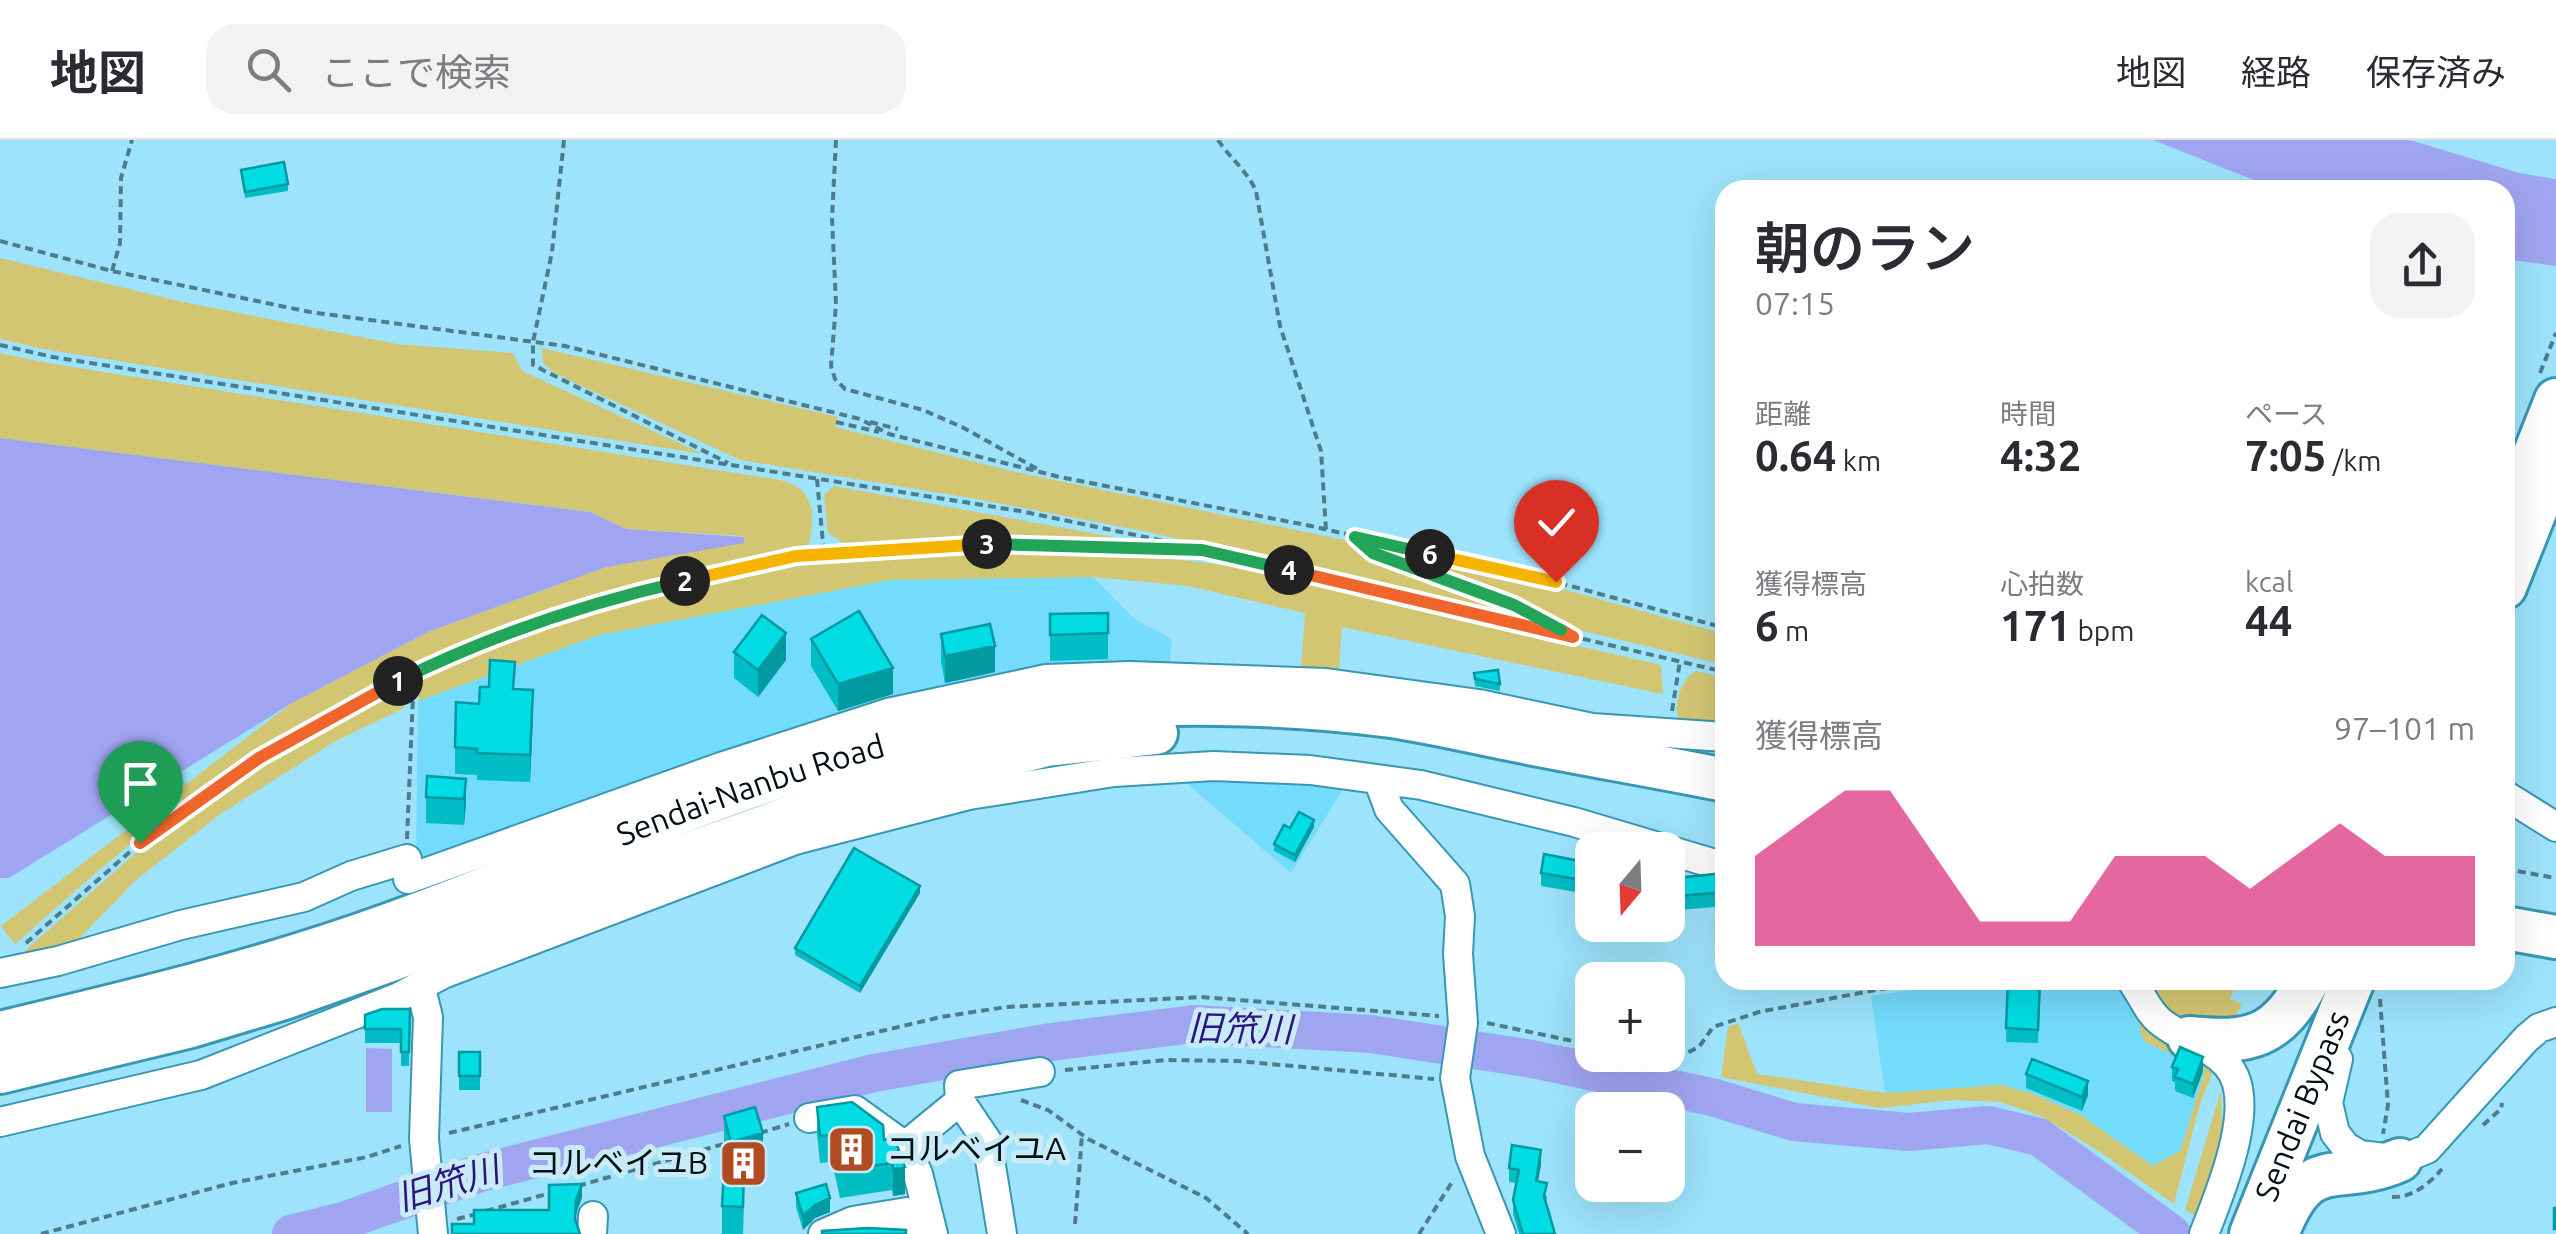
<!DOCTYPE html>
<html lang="ja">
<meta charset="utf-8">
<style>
body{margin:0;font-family:Ubuntu,"Noto Sans JP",sans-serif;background:#f2f2f3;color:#2b2b33;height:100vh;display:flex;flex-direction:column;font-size:38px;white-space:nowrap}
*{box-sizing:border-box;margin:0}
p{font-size:32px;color:#7c7c81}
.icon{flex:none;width:55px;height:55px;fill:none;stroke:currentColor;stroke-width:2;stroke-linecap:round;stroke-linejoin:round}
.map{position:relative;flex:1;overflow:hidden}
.details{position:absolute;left:1715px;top:40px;width:800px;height:810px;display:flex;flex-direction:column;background:#fff;border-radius:30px;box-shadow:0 10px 40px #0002}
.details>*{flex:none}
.needle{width:65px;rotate:199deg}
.fabs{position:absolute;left:1575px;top:692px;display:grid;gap:20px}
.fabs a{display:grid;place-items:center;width:110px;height:110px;border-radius:20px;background:#fff;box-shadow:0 10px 40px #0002;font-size:50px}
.pin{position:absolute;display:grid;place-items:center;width:85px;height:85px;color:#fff;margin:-102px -42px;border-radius:50% 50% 50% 0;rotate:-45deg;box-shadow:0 0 10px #0007}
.pin .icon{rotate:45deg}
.km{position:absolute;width:50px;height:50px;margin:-25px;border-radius:50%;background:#222;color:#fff;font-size:28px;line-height:50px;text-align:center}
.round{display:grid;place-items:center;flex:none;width:105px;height:105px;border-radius:30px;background:#f2f2f3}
.overview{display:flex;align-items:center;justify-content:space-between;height:170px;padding:0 40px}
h1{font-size:55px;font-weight:600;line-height:75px}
.figures{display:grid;grid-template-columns:repeat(3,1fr);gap:15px;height:170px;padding:10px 40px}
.figures div{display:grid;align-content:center}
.figures b{font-size:42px;font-weight:600}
.figures small{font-size:28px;font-weight:400}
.figures p{font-size:28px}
.chart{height:280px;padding:20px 40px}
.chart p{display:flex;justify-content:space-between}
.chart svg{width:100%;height:180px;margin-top:10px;fill:#db2777;opacity:.7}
header{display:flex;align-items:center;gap:60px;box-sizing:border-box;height:140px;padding:0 50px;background:#fff;border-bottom:2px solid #e1e1e2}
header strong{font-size:48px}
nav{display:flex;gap:55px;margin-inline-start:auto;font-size:35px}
.search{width:700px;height:90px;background:#f2f2f3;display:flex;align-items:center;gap:25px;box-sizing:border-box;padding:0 35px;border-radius:30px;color:#7c7c81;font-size:38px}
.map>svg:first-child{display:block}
</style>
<header>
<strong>地図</strong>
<div class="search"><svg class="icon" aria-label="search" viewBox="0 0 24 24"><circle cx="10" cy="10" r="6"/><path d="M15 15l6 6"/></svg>ここで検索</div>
<nav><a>地図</a><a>経路</a><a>保存済み</a></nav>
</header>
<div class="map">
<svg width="2556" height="1094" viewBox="0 0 2556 1094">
<rect width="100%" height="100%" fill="#9de3fb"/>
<path fill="#73dbfb" d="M1093 437 1136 480 1172 499 1169 527 416 724 418 561 599 495 890 440Z
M1184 641 1284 643 1345 646 1291 733Z
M1974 840H2075L2078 843 2087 844 2091 840H2104L2119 846 2132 863 2144 901 2205 930 2181 1010 2153 1026 2079 974 2030 953 2001 945 1885 953 1871 856Z"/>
<path fill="#d3c672" d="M0 118 183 162 397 204 513 213 522 231 703 314 43 209 0 199Z
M542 208 838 277 835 287 1016 332 1354 402 1368 418 1508 468 1530 480 1143 391 977 359 740 320 554 233 543 223Z
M0 213 48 223 780 340C814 348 816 373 809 404L784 414C700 432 615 448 533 477 399 523 260 602 148 690 102 726 59 766 15 804L1 786 292 563 428 492 606 427 744 402 743 396 626 389 590 372 0 298Z
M834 346 1158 405 976 398 844 404 828 392 824 355Z
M1371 403 1566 450 1725 494V525L1562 486 1518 464 1380 410Z
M972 411C1065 413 1159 413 1251 430L1661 525 1663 554 1342 487 1339 529 1301 528 1305 473 1188 446 1093 437 890 440 599 495 418 561 422 538 524 496 618 462 830 420Z
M1696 531 1725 538V591L1680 583C1672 566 1680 540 1696 531Z
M398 546 404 568 334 602 219 675 135 741 72 806 22 818 21 814 146 704 263 622Z
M2148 840H2238L2230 859 2242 864 2229 890C2190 882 2161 883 2148 840Z
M2135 873 2152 894 2196 915 2210 927 2212 934 2200 964 2174 1064 2100 1012 2041 976 2000 962 1954 960 1880 968 1721 937 1728 887 1738 883 1757 934 1885 953 2001 945 2030 953 2079 974 2153 1026 2181 1010 2205 930 2144 901Z
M2221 950 2223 1008 2200 1078 2185 1070Z"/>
<path fill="#a0a5f1" d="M2153 0H2410L2519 33 2556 39V126L2505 119V50H2279Z
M0 298 590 372 626 389 744 397V403L606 427 428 492 292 563 9 738H0Z
M366 908 392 909V972H366Z"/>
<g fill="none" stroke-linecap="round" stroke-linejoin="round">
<path stroke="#a0a5f1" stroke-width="38" d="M291 1094 343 1081 480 1033 874 933 1051 902 1194 884 1371 894 1532 919 1712 957 1794 982 1909 992 1988 985 2039 997 2172 1094"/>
<defs>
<path id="minor" d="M1379 642 1389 669 1455 744 1460 776 1458 814 1463 883 1455 938 1470 1016 1501 1094
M2505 655 2556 687
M408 739 721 627 888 573 1046 539 1130 536 1326 543 1479 564 1592 588 1725 597
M0 833 58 821 181 785 304 757 351 736 407 719
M2131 840C2142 854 2147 872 2162 883 2183 899 2209 905 2227 925 2260 961 2219 1055 2204 1094
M420 845 428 877 424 999 433 1094
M2338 919 2328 963 2335 993 2346 1007 2360 1015 2400 1020 2427 1009 2526 899 2539 888 2556 882
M960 961 959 945 1040 932
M809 978 855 970 905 1006
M0 982 201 935 399 857 443 834 795 700 969 655 1114 632 1214 626 1310 630 1421 645 1574 682 1725 727
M592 1094 593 1076
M823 1094 853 1081 907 1072 911 1094
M933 1094 918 1034 905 1006 960 961 987 1001 1002 1094"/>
<g id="highway">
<path d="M2522 346 2556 260"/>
<path d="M2505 447 2556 319"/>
<path d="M2505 788 2556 797"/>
<path id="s1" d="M0 893C131 862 261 831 388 785 602 708 814 603 1042 573 1148 559 1286 562 1391 576 1432 582 1473 592 1514 600 1584 614 1655 626 1725 640"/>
<path d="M2189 898C2250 904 2278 898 2308 840"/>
<path d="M0 932 191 886 284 858 867 650 1047 605 1156 593"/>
<path id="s2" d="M2251 1094 2353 840"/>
<path d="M2277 1094C2311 1008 2334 1049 2400 1020"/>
</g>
</defs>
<use href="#minor" stroke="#3897b3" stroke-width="32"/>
<use href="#highway" stroke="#3897b3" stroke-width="48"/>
<path stroke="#4f7b8a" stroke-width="4" stroke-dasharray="8 5" stroke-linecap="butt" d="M564 0 552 112 533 202V225L728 323
M836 0 832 78 836 164 831 226 835 239 845 249 923 270 962 287 1039 330
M1218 0C1230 18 1248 32 1256 51L1280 186 1321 311 1326 390
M0 101 112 131 310 172 565 206 860 279 889 294 1060 337 1311 386 1556 442 1725 488
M112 131 120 103 121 38 132 0
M0 205 53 217 1020 371 1198 408
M2540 233 2556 193
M836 282 879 292
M870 282 898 289
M817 339 824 414
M1356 398 1373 413 1514 465 1565 492
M1672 571 1680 521
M407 699 414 532 488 501 610 458 796 416 973 403 1202 410 1725 532
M2505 729 2556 738
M26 803 140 703 259 619 414 532
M2380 859 2388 965 2383 994
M1487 883 1592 905
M1639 915 1670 921 1699 907 1713 887 1759 872 1929 840
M1065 930 1166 920 1238 921 1434 939
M1021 960 1048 970 1088 999 1206 1058 1248 1094
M2483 985 2501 969 2502 963
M449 993 941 877 1006 867 1201 857 1439 876
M760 993 789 984
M578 1046 727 1003
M2392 1057C2412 1058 2429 1044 2442 1029
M486 1071 554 1052
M457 1079 477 1074
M1075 1084 1082 995
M41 1094 232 1043 367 1017 401 1006
M1419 1094 1454 1039"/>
<use href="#minor" stroke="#fff" stroke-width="28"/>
<use href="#highway" stroke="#fff" stroke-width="42"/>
</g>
<path fill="#01bdc5" d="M241 30 288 44V51L245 58Z
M1108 473V519L1050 521V474Z
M941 494 995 532 945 543 941 521Z
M811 499 893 554 838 571 811 526Z
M734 512 786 520 758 557 734 538Z
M1474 533 1500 544V551L1475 546Z
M515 549 533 576 530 642 477 640V635L455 634V607L479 564Z
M466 639 464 685 426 683V657Z
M1314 687 1295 722 1274 711V704Z
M1541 733 1585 735 1582 753 1541 746Z
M1725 733V766L1668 771V739Z
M920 753 860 853 795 815V808Z
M2008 840H2040L2038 903 2006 902Z
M410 869 409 926H401V903H365V875Z
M459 912H480V950H459Z
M2172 927 2203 931 2193 958 2175 951V942L2172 941Z
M2026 934 2088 955 2082 971 2026 948Z
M817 967 884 1000 905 1054 893 1056 892 1050 840 1058 832 1022 820 1023 817 994Z
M724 976 763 1031 744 1036 743 1094H722V1066L727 1027 724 1014Z
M1541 1024 1538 1041 1547 1057 1546 1062 1555 1094H1519L1513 1074V1060L1516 1043 1509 1042V1028Z
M796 1053 830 1072 815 1078 803 1090 796 1067Z"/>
<path fill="#019aa0" d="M786 493V520L758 557V530Z
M995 506V532L945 543V516Z
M893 528V554L838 571V544Z
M533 550V576L530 642V615Z
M466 639V665L464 685V659Z
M1314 680V687L1295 722V715Z
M920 746V753L860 853V846Z
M2203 917V931L2193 958V944Z
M2088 941V955L2082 971V957Z
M763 993V1031L744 1036 743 1094V1067L731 1040V1002Z
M1541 1010V1024L1536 1054V1041Z
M905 1027V1054L893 1056V1029Z
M582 1044V1058L576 1074 575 1093 576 1060Z
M830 1058V1072L815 1078 803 1090V1076L815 1065Z"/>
<path fill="#01dce5" stroke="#019aa0" stroke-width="2.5" d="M284 22 288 44 245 52 241 30Z
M859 471 893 528 838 544 811 499Z
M1108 473V493L1050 495V474Z
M762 475 786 493 758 530 734 512Z
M990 484 995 506 945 516 941 494Z
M490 520 515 522 513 549 533 550 530 615 477 613V609L455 607 456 562 479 564 480 547H489Z
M1498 530 1500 544 1475 539 1474 533Z
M427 636 466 639 464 659 426 657Z
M1299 672 1314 680 1295 715 1274 704 1284 685 1290 688Z
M854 708 920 746 860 846 795 808Z
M1544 714 1585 722 1582 740 1541 733Z
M1725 733V752L1668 757V739Z
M2008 840H2040L2038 890 2006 888Z
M382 869H410L409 912H401V889H365V875Z
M2180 907 2203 917 2193 944 2175 937 2178 929 2172 927Z
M459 912H480V936H459Z
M2032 919 2088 941 2082 957 2026 934Z
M852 962 883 985 884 1000 894 997 905 1027 893 1029 892 1023 840 1031 832 995 820 996 817 967Z
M755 967 763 993 731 1002 724 976Z
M1512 1005 1541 1010 1536 1041 1547 1043 1544 1056 1555 1094H1523L1513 1060 1519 1030 1509 1028Z
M724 1027 744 1028 743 1067 722 1066Z
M582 1044 576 1060 575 1079 580 1094H452V1084H474V1070H549V1045Z
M826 1044 830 1058 815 1065 803 1076 796 1053Z
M2554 1068H2556V1089H2554Z
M868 1088 906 1090V1094H822V1091Z"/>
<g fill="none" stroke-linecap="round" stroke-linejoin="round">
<defs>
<path id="split-1" d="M140 703 259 618 398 541"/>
<path id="split-2" d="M398 541C489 496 586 463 685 441"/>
<path id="split-3" d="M685 441 796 416 987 404"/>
<path id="split-4" d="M987 404 1202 410 1289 430"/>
<path id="split-5" d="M1289 430 1573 497 1561 490"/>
<path id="split-6" d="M1430 414 1355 397 1373 413 1514 465 1561 490"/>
<path id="split-7" d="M1430 414 1556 442"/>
</defs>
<use href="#split-1" stroke="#fff" stroke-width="20"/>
<use href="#split-2" stroke="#fff" stroke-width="20"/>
<use href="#split-3" stroke="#fff" stroke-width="20"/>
<use href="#split-4" stroke="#fff" stroke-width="20"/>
<use href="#split-5" stroke="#fff" stroke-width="20"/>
<use href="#split-6" stroke="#fff" stroke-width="20"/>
<use href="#split-7" stroke="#fff" stroke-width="20"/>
<use href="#split-1" stroke="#f0652b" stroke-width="12"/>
<use href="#split-2" stroke="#22a559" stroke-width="12"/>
<use href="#split-3" stroke="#f5b400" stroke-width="12"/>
<use href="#split-4" stroke="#22a559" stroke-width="12"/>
<use href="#split-5" stroke="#f0652b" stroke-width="12"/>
<use href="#split-6" stroke="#22a559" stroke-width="12"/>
<use href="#split-7" stroke="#f5b400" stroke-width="12"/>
</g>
<defs>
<symbol id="building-square" viewBox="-11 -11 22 22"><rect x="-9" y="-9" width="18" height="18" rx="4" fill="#b14b22" stroke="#c9ebf6"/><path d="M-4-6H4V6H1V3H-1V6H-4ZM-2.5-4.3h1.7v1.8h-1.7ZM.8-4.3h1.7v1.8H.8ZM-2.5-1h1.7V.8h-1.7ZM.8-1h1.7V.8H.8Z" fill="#fff"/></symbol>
</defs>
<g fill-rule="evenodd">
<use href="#building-square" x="824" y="982" width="55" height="55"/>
<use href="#building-square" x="716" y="996" width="55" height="55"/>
</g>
<g text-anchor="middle" stroke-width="10" stroke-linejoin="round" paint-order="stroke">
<g font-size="32" fill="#001016" stroke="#c9ebf6">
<text dy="11" stroke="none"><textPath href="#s1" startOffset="790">Sendai-Nanbu Road</textPath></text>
<text dy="11" stroke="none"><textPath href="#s2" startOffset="138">Sendai Bypass</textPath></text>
</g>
<g font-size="32" fill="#001016" stroke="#c9ebf6" text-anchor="start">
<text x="886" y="1020">コルベイユA</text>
<text x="708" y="1034" text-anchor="end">コルベイユB</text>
</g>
<g font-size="35" font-style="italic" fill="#2b1382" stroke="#c9ebf6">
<text transform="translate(1240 889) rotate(1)" y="12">旧笊川</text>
<text transform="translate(448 1044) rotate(-17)" y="12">旧笊川</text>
</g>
</g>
</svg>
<div class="fabs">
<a><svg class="needle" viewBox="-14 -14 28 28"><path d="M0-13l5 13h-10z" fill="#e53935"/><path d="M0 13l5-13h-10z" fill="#7c7c81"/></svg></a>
<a>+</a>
<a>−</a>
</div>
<div class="pin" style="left:140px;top:703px;background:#1e9e55"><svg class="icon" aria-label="arrive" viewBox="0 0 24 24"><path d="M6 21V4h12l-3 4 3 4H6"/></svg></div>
<div class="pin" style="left:1556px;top:442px;background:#d93025"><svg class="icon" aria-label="check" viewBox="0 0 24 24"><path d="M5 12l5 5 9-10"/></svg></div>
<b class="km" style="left:398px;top:541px">1</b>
<b class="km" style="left:685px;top:441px">2</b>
<b class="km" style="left:987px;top:404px">3</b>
<b class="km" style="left:1289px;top:430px">4</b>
<b class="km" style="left:1430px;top:414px">6</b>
<section class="details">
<div class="overview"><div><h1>朝のラン</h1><p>07:15</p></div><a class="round"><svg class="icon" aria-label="share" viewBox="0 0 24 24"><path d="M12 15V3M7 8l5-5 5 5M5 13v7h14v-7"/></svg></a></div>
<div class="figures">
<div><p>距離</p><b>0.64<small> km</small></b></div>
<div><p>時間</p><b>4:32</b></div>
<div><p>ペース</p><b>7:05<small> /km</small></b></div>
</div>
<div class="figures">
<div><p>獲得標高</p><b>6<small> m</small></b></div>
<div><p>心拍数</p><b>171<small> bpm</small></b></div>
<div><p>kcal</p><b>44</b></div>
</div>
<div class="chart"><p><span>獲得標高</span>97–101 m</p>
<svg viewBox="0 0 160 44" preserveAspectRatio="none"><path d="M0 44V22L10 14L20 6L30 6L40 22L50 38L60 38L70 38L80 22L90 22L100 22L110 30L120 22L130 14L140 22L150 22L160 22V44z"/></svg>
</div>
</section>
</div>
